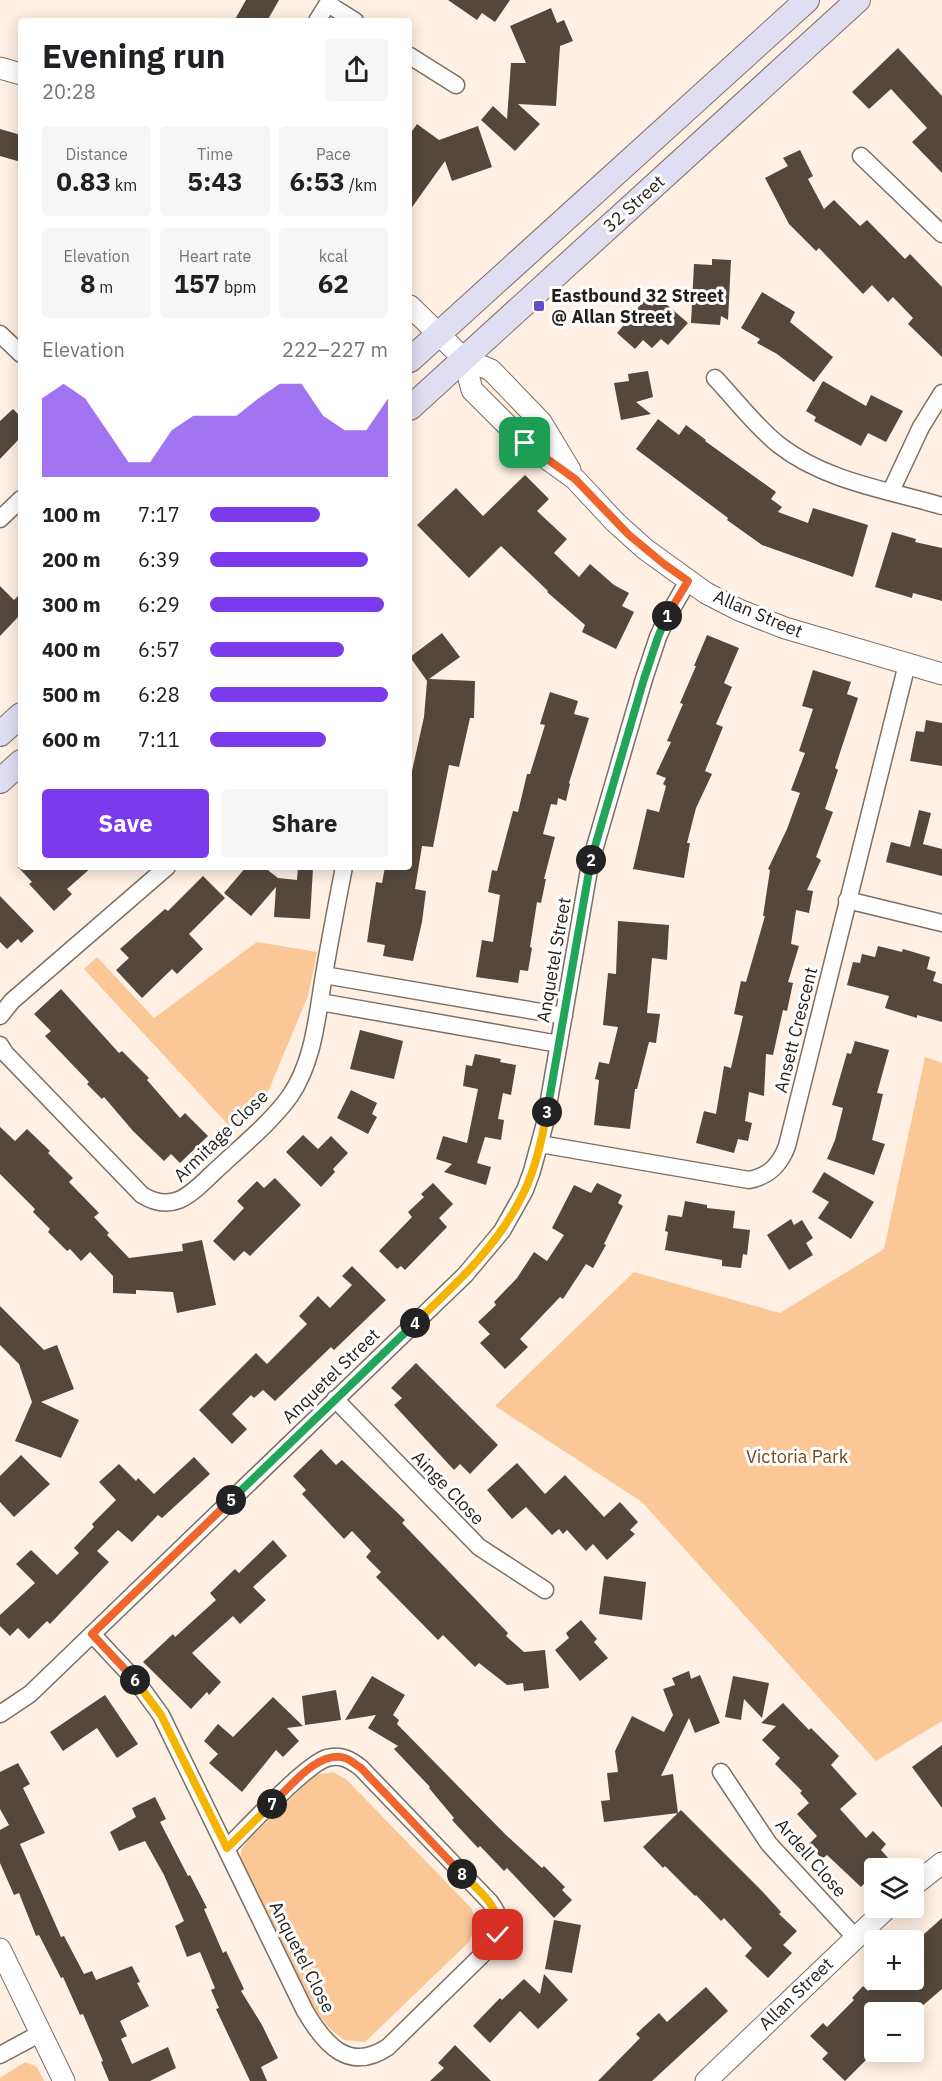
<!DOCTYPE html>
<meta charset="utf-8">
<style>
body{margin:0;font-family:"IBM Plex Sans",sans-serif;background:#f6f6f6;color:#202124;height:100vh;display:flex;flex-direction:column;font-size:22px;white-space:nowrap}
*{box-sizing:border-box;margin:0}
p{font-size:20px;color:#757577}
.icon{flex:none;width:33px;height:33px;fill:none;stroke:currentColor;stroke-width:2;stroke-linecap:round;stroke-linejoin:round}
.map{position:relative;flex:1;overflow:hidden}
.side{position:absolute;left:18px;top:18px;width:394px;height:852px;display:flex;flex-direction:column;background:#fff;border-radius:6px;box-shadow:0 3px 15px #0003}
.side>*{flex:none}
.fabs{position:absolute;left:864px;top:1858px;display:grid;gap:12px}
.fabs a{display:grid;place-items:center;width:60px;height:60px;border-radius:6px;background:#fff;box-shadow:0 3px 15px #0003;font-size:30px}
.pin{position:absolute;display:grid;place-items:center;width:51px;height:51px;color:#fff;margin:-26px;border-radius:12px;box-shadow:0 3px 9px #0006}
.km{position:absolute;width:30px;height:30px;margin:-15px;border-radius:50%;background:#222;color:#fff;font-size:16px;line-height:30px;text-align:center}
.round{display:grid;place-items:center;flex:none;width:63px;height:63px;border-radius:6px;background:#f6f6f6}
.overview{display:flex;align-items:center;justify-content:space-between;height:102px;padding:0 24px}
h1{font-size:33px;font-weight:800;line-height:45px}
.figures{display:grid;grid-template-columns:repeat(3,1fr);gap:9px;height:102px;padding:6px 24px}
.figures div{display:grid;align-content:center;border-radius:6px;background:#f6f6f6;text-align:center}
.figures b{font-size:26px;font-weight:800}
.figures small{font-size:16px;font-weight:400}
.figures p{font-size:16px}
.chart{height:168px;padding:12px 24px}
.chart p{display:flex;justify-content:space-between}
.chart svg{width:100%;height:108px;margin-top:6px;fill:#7c3aed;opacity:.7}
.primary-button{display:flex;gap:12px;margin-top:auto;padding:12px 24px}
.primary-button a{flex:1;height:69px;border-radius:6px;background:#7c3aed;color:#fff;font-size:24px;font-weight:800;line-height:69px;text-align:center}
.primary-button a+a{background:#f6f6f6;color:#202124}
ul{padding:0 24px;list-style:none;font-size:20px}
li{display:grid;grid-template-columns:96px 72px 1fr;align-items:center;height:45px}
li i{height:15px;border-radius:8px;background:#7c3aed}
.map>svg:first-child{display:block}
</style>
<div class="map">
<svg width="942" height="2081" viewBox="0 0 942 2081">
<rect width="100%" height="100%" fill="#fff0e3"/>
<path fill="#fbc796" d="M257 942 317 952 308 996 267 1094 231 1128 84 969 97 957 154 1018Z
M925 1057 942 1063V1721L876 1761 642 1502 495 1406 634 1272 780 1313 884 1249Z
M333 1772 346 1779 472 1909 476 1925 469 1942 365 2042 344 2040 329 2028 313 2007 241 1862V1850L249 1839 315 1775Z
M25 2062 37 2067 44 2081H0V2078Z"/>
<path fill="#54483e" d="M246 0H279L267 21H234Z
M448 0H510L495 22 482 13 477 20Z
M551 8 557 23 564 20 573 41 560 46 556 106 518 104 540 124 515 151 481 120 493 106 507 119 511 63H526L510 26Z
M898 48 942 96V173L912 142 927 128 891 89 869 109 852 92Z
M417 124 439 140 478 126 492 167 452 181 445 161 410 210V134Z
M0 129 21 135V162L0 156Z
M800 150 813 176 808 179 824 209 834 200 860 226 867 220 905 259 910 254 942 287V357L908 324 913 318 893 297 888 302 872 285 863 294 819 248 816 251 789 224 765 178 788 166 783 158Z
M712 259 731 260 728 320 721 316 720 325 691 323 694 264 712 265Z
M762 292 795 312 790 322 833 357 814 382 777 354 757 343 760 339 741 328Z
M659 298 688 323 668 345 661 339 652 348 643 340 635 349 617 333 628 320 627 311H635L645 300 652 306Z
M648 371 653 397 636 402 651 414 621 420 614 383 629 381 628 374Z
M823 381 866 406 871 395 903 411 886 442 868 433 861 446 814 421 816 417 806 411Z
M13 409 21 417V437L0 459V421Z
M658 419 679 435 686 425 706 440 705 441 776 492 771 499 782 507 778 512 808 523 813 508 868 525 853 577 762 545 727 520 728 518 636 449Z
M525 475 549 499 537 511 567 539 554 553 579 577 590 564 614 585 629 593 622 606 634 612 616 649 582 632 585 625 547 592 548 591 501 546 469 578 417 525 456 488 483 516Z
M892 532 916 539 915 542 942 548V601L913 593 912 598 875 587Z
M0 586 14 600 21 593V614L0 636Z
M442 633 460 657 429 679 475 681 474 718H470L459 767 449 765 433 847 422 846 415 889 426 891 422 922 413 961 383 956 385 945 367 942 376 882 382 883 385 867H410V780L424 717 427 681 410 657Z
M707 635 739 648 724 683 732 687 716 724 723 727 705 771 712 774 696 808 687 843H690L684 878 633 869 647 809 659 812 666 786 663 784 666 778 656 774 671 742 667 741 683 704 680 703 696 666H694Z
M813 670 851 682 847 694 858 698 835 768 838 770 825 809 833 812 816 857 821 860 807 890 813 891 809 913 796 910 791 944 799 946 788 982 793 983 787 1011 783 1010 773 1055 766 1054 764 1096 749 1092 745 1121 752 1123 748 1141 738 1139 734 1153 696 1143 704 1111 716 1114 724 1066 731 1068 743 1016 734 1014 741 981 746 982 765 916H763L770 870 768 869 787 829 800 793 791 790 805 753 799 751 813 709 802 706Z
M550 692 578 701 574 714 589 718 569 783 570 784 566 801 558 798 557 805 551 804 543 834 555 837 544 879H546L541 903 537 902 530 947 532 948 528 971 520 970 518 983 476 977 482 940 493 942 500 895 488 892 492 870 497 871 513 811 518 812 527 774H530L545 725 540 724Z
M926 720 942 723V766L910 761 916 731 924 732Z
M919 810 931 813 923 844 942 849V876L886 862 891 842 910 847Z
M18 867H92L67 889 72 894 54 911 29 884 32 882Z
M246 867H264L278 878 297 880 298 867 313 868 310 919 274 917 276 887 251 916 224 893Z
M203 876 225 898 189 934 203 949 177 974 172 969 142 998 116 970 129 958 120 949 165 909 168 911Z
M0 896 34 931 21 943 18 939 7 949 0 942Z
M618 921 669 925 667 960 652 958 647 1013 660 1014 656 1043 649 1042 637 1089H635L630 1129 594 1125 599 1080 595 1079 599 1062 609 1064 618 1027 603 1025 608 973 616 974Z
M878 946 902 952 903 949 930 957 927 969 936 972 933 981 942 984V1022L917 1015V1018L885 1008 889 996 847 985 853 962 860 963 862 954 875 957Z
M61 989 119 1053 122 1051 149 1078 147 1080 180 1118 185 1113 208 1136 180 1163 171 1154 164 1161 133 1131 104 1097 102 1099 87 1084 89 1082 45 1036 51 1031 34 1014Z
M360 1030 403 1041 394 1079 350 1069Z
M855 1041 889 1050 877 1093 883 1094 872 1140 885 1144 874 1175 827 1159 835 1140 843 1108 832 1105 847 1053 851 1054Z
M475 1054 501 1059 500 1062 516 1065 511 1095 503 1093 498 1119 504 1120 501 1140 485 1137 477 1163 491 1167 486 1185 444 1172 452 1164 436 1159 443 1136 467 1143 478 1089 463 1086 466 1065 472 1066Z
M351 1090 377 1103 372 1114 377 1117 368 1134 337 1118Z
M0 1127 15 1141 27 1129 50 1151 48 1153 73 1178 69 1182 99 1213 94 1217 109 1233 107 1235 129 1258 183 1251 182 1244 202 1240 216 1305 177 1313 173 1292 136 1290V1294L113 1293V1276L90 1252 81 1261 70 1249 67 1251 48 1232 50 1229 33 1212 35 1209 0 1174Z
M303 1135 318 1149 331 1136 348 1153 333 1169 335 1172 321 1187 286 1152Z
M824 1172 874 1202 851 1239 818 1218 829 1202 812 1192Z
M275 1178 301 1205 250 1256 244 1251 234 1261 213 1241 244 1208 237 1201 257 1181 264 1188Z
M433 1183 453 1204 439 1218 447 1227 405 1270 401 1266 397 1269 379 1251 412 1217 408 1212 424 1197 421 1194Z
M597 1183 622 1195 618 1203 623 1206 604 1244 606 1245 593 1268 586 1264 563 1299 560 1297 520 1339 528 1347 505 1369 480 1343 490 1334 478 1322 496 1305 494 1302 517 1278 534 1252 547 1261 564 1235 552 1228 574 1185 591 1193Z
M685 1201 707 1205V1208L735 1211 733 1228 750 1230 747 1255 743 1254 741 1268 722 1266V1260L665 1250 668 1232 665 1231 668 1215 682 1217Z
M791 1219 794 1225 802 1220 813 1238 806 1243 813 1255 789 1270 767 1235Z
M352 1266 386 1300 334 1350 331 1347 275 1401 263 1390 254 1398 251 1395 232 1414 247 1429 232 1444 199 1410 256 1353 267 1364 307 1324 299 1316 318 1296 330 1308 352 1285 342 1276Z
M0 1306 44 1350 57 1345 74 1389 41 1402 79 1420 61 1458 15 1441 32 1402 19 1364 0 1345Z
M416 1363 498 1445 470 1474 460 1464 454 1470 394 1405 402 1398 391 1388Z
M321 1449 336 1465 342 1460 405 1520 402 1523 508 1633 506 1636 524 1652 545 1650 549 1688 524 1691 523 1683 507 1685 479 1663 475 1667 443 1635 438 1640 376 1577 381 1572 366 1557 371 1551 352 1531 344 1539 302 1494 306 1490 293 1476Z
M21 1455 50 1484 14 1517 0 1502V1476Z
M194 1457 210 1474 162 1518 158 1515 132 1542 118 1530 97 1551 109 1562 50 1624 47 1621 29 1639 18 1628 10 1636 0 1626V1615L35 1583 16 1564 31 1550 57 1575 79 1553 74 1548 94 1527 92 1524 116 1500 99 1482 119 1464 136 1481 138 1478 154 1494Z
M517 1463 545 1494 565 1475 604 1517 620 1502 638 1522 630 1530 635 1534 607 1560 593 1544 586 1551 567 1530 563 1534 559 1529 552 1535 526 1507 512 1519 487 1490Z
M273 1540 287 1556 253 1587 266 1600 240 1624 233 1616 192 1653 221 1682 209 1695 207 1692 191 1709 143 1662 173 1634 175 1637 216 1600 210 1593 235 1569 239 1573Z
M604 1576 646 1582 642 1620 599 1614Z
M581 1620 597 1639 594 1642 608 1658 580 1681 555 1650 569 1638 566 1633Z
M689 1671 691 1679 700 1675 720 1723 695 1733 689 1718 661 1776 673 1774 678 1813 604 1822 601 1801 610 1800 607 1773 618 1772 615 1751 632 1716 664 1732 673 1715 663 1689 675 1685 672 1678Z
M372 1676 405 1695 393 1715 399 1720 397 1724 506 1835 542 1868 544 1866 565 1887 562 1890 572 1900 554 1918 507 1868 504 1871 480 1846 478 1848 452 1820 454 1818 429 1788 430 1787 394 1749 398 1746 368 1728 376 1715 345 1720Z
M733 1676 769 1683 762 1718 744 1699 741 1720 725 1717Z
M336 1690 341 1720 305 1725 302 1696Z
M105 1695 138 1744 117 1758 97 1728 63 1751 50 1732Z
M273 1697 303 1726 287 1728 299 1741 283 1757 276 1750 242 1792 209 1763 218 1754 204 1741 218 1724 233 1737Z
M783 1703 809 1730 811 1728 839 1756 831 1765 857 1794 840 1809 866 1838 873 1831 886 1844 881 1850 889 1859 879 1869H874V1873L861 1887 827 1855 822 1859 809 1844 817 1836 797 1814 809 1803 800 1793 802 1791 775 1764 780 1758 762 1740 776 1726 761 1723Z
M942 1745V1808L912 1767Z
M18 1763 30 1784 23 1788 45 1833 20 1844 61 1937 64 1936 84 1974 92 1971 96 1980 132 1966 140 1982 137 1983 149 2006 120 2021 127 2036 121 2039 132 2064 168 2047 176 2068 150 2081H109L101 2062 103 2061 83 2014 80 2015 63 1977 61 1978 39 1935 36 1936 19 1893 14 1895 0 1863V1830L9 1825 0 1809V1772Z
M155 1797 166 1819 160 1822 188 1876 190 1875 207 1908 204 1909 223 1953 226 1951 244 1989 241 1991 262 2025 278 2058 261 2067 267 2081H250L216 2009 219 2008 211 1990 215 1988 200 1952 187 1957 175 1926 184 1921 164 1875 145 1841 119 1851 110 1832 136 1817 132 1808Z
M681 1810 761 1890 781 1912 779 1914 797 1931 783 1945 792 1953 768 1978 745 1956 752 1948 724 1918 721 1921 696 1895 695 1896 665 1866 663 1868 643 1847Z
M942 1918V1989L914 2013H874V2052L845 2081 822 2059 828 2053 810 2036 823 2023 827 2027 854 2000 852 1998 863 1986 868 1991 880 1980H914V1943Z
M554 1920 581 1925 572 1973 545 1969Z
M544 1974 568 2000 538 2029 520 2011 490 2043 473 2026 500 1998 502 2000 524 1979 540 1994Z
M706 1987 728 2011 652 2081H598L640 2038 636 2034 659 2013 667 2022Z
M455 2045 491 2081H430L444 2068 438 2063Z"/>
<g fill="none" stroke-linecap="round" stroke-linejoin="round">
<defs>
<path id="minor" d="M328 4 355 21
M317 21 330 0
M410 56 456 85
M861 156 942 234
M0 334 21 354
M715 378C736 400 755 426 779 445 825 481 887 490 942 506
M891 491 921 427 942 393
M0 519 21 499
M847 900 942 923
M324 975 564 1016
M320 1002 559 1044
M0 1016 12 1001 167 867
M0 1045 5 1053 142 1195C173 1214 191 1194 212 1174 238 1149 269 1125 290 1096 314 1061 317 1016 324 975 330 939 337 903 344 867
M540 1144 749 1180C769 1176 780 1165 787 1146L907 664
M335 1399 479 1547 545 1590
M92 1634 137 1682 161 1715 305 2011C325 2045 349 2073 388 2047L485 1952C501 1934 506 1923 490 1902L361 1768C351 1760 341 1754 327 1758 306 1764 246 1829 227 1848
M0 1714 30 1694 465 1275 502 1231 525 1190 532 1171 545 1123 590 864 644 679 658 637 666 619 688 581
M721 1772 769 1844 855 1937
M0 2055 41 2033"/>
<path id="tertiary" d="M0 68 21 74
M410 306 464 359 491 370 541 422 570 470
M464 359 472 390 525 443 575 479 615 522 645 549 706 593 739 610 785 628 942 674
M914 1885 942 1863
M0 1949 64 2081
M706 2081 887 1908"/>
<path id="secondary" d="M410 360 807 0
M410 408 858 0
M0 734 21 715
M0 781 21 762"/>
</defs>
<use href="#minor" stroke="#7c6f64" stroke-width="19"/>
<use href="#tertiary" stroke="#7c6f64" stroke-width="23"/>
<use href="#secondary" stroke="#7c6f64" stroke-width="26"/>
<use href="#minor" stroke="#fff" stroke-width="16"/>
<use href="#tertiary" stroke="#fff" stroke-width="21"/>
<use href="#secondary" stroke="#dfdef2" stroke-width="24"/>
</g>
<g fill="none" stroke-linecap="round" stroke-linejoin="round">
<defs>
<path id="split-1" d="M525 443 575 479 629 535 664 564 688 581 667 616"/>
<path id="split-2" d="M591 860 644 679 658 637 667 616"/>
<path id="split-3" d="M547 1112 591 860"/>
<path id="split-4" d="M415 1323C457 1283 499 1245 524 1192 536 1167 542 1138 547 1112"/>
<path id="split-5" d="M231 1500 415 1323"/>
<path id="split-6" d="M135 1680 92 1634 231 1500"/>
<path id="split-7" d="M135 1680 161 1715 227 1848 272 1804"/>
<path id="split-8" d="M272 1804C289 1788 319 1749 345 1758 351 1760 356 1765 361 1768L462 1874"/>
<path id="split-9" d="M462 1874C479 1891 503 1908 498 1935"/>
</defs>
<use href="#split-1" stroke="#fff" stroke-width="12"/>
<use href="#split-2" stroke="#fff" stroke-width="12"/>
<use href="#split-3" stroke="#fff" stroke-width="12"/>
<use href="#split-4" stroke="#fff" stroke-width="12"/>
<use href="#split-5" stroke="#fff" stroke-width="12"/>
<use href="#split-6" stroke="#fff" stroke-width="12"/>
<use href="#split-7" stroke="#fff" stroke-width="12"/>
<use href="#split-8" stroke="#fff" stroke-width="12"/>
<use href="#split-9" stroke="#fff" stroke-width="12"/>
<use href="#split-1" stroke="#f0652b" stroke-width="8"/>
<use href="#split-2" stroke="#22a559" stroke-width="8"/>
<use href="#split-3" stroke="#22a559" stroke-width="8"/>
<use href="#split-4" stroke="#f5b400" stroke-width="8"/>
<use href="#split-5" stroke="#22a559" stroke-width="8"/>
<use href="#split-6" stroke="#f0652b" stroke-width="8"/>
<use href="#split-7" stroke="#f5b400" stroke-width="8"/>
<use href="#split-8" stroke="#f0652b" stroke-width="8"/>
<use href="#split-9" stroke="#f5b400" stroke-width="8"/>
</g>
<rect fill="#6350c9" stroke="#fff" stroke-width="2" x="533" y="300" width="12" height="12" rx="3"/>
<g text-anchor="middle" stroke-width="6" stroke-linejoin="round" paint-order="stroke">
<g font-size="18" fill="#241e1a" stroke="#fff">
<text transform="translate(634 204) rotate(-42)" y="6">32 Street</text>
<text transform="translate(758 614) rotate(23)" y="6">Allan Street</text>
<text transform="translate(554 960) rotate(-80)" y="6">Anquetel Street</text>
<text transform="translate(796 1030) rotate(-76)" y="6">Ansett Crescent</text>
<text transform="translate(221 1136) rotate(-44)" y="6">Armitage Close</text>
<text transform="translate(331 1376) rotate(-44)" y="6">Anquetel Street</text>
<text transform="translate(448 1488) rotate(46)" y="6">Ainge Close</text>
<text transform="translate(811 1858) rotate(49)" y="6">Ardell Close</text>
<text transform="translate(302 1957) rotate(63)" y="6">Anquetel Close</text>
<text transform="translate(796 1994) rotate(-44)" y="6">Allan Street</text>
</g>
<g font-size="18" font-weight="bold" fill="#241e1a" stroke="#fff" text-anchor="start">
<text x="551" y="302">Eastbound 32 Street<tspan x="551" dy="21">@ Allan Street</tspan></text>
</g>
<g font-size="18" fill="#764815" stroke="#fff">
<text x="797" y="1463">Victoria Park</text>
</g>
</g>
</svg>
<div class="fabs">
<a><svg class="icon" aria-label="layers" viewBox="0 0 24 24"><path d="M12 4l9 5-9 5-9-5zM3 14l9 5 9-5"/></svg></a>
<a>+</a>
<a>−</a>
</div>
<div class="pin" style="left:525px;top:443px;background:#1e9e55"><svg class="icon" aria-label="arrive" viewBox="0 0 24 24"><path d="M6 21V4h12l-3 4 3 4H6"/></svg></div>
<div class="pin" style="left:498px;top:1935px;background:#d93025"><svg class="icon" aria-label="check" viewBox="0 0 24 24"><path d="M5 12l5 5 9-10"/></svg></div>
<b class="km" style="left:667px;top:616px">1</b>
<b class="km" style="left:591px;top:860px">2</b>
<b class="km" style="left:547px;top:1112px">3</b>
<b class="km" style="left:415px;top:1323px">4</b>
<b class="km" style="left:231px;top:1500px">5</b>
<b class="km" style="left:135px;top:1680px">6</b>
<b class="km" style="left:272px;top:1804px">7</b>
<b class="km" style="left:462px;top:1874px">8</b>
<section class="side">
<div class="overview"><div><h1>Evening run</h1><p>20:28</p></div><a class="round"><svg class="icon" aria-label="share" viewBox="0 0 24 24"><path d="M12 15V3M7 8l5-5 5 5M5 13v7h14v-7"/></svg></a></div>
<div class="figures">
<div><p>Distance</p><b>0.83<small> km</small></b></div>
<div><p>Time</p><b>5:43</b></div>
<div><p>Pace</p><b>6:53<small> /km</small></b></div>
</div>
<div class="figures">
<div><p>Elevation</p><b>8<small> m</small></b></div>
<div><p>Heart rate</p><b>157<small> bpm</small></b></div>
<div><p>kcal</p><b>62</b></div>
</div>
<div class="chart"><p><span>Elevation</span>222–227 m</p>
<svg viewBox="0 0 160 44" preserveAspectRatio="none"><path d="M0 44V12L10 6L20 12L30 25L40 38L50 38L60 25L70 19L80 19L90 19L100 12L110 6L120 6L130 19L140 25L150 25L160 12V44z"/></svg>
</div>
<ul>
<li><b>100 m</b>7:17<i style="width:62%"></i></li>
<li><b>200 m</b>6:39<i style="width:89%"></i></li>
<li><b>300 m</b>6:29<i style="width:98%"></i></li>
<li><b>400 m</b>6:57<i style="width:75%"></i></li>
<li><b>500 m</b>6:28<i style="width:100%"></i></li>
<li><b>600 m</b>7:11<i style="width:65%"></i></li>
</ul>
<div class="primary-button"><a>Save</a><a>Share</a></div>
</section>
</div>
